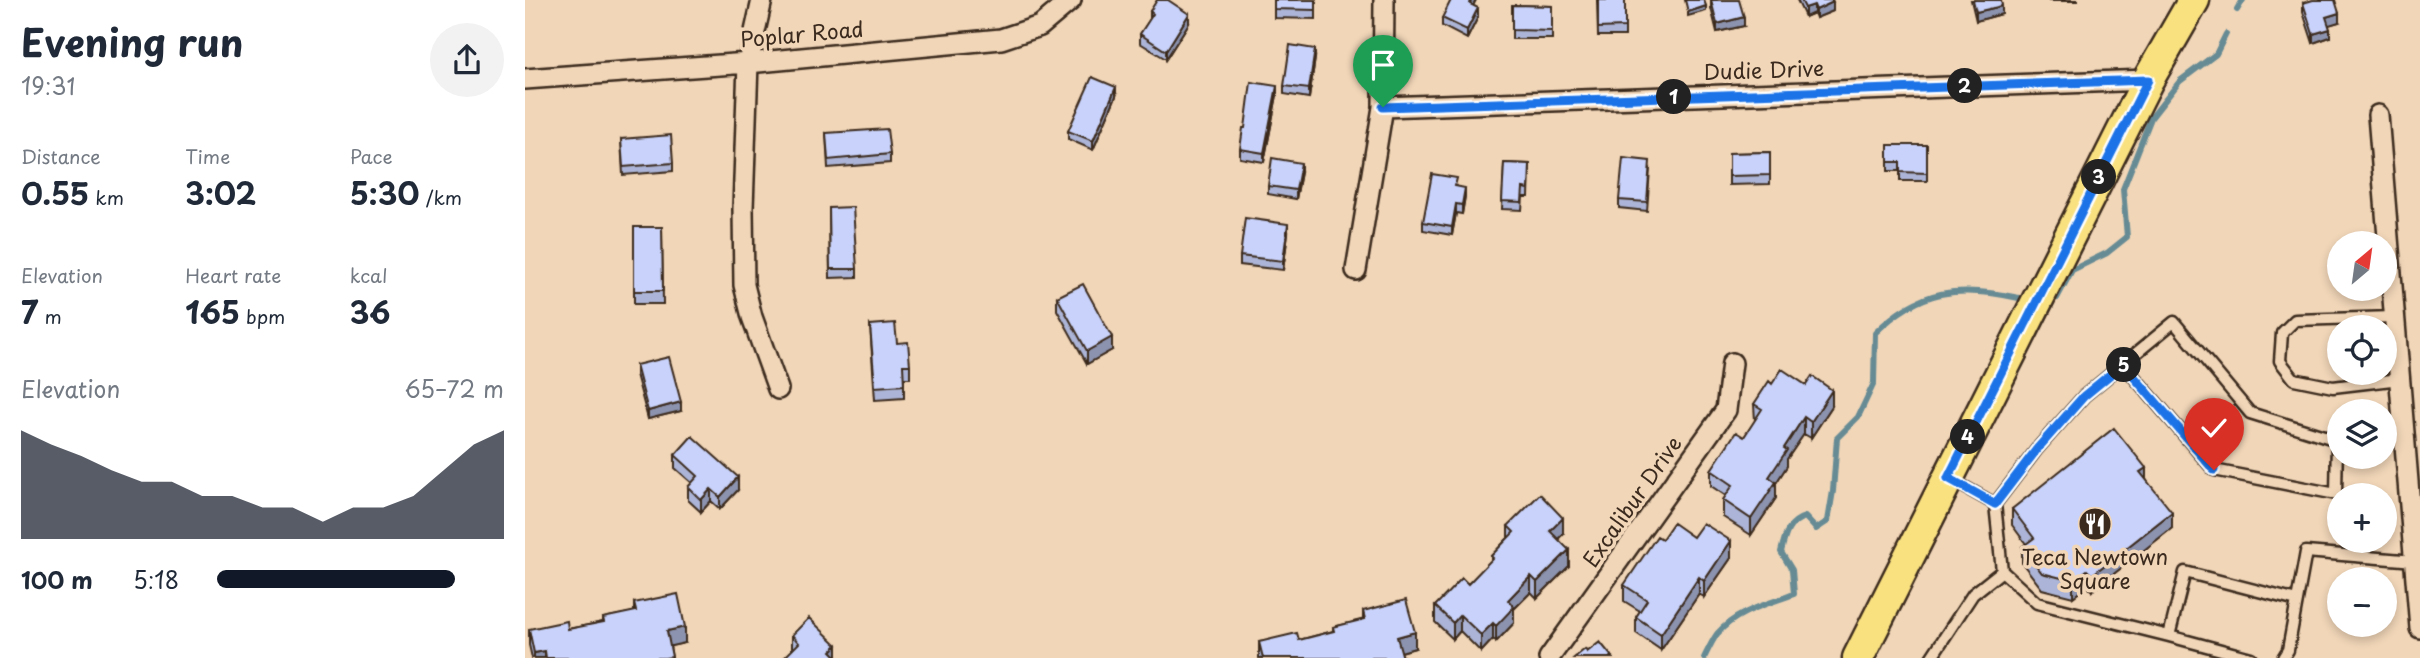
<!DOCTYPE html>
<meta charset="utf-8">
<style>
body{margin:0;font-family:"Playpen Sans",sans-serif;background:#f2f2f3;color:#1f2937;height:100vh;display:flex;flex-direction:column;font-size:26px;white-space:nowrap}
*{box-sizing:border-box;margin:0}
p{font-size:23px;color:#747a83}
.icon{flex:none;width:38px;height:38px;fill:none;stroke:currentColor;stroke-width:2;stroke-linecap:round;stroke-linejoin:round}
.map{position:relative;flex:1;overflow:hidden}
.drawer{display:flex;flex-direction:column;background:#fff;width:525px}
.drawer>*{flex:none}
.needle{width:46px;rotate:29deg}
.tools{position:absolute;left:1802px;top:231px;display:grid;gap:14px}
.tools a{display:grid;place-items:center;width:70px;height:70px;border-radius:50%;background:#fff;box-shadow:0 4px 10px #0003;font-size:35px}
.pin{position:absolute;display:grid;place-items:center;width:60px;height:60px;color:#fff;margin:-72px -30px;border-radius:50% 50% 50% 0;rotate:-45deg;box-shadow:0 0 7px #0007}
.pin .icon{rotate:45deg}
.km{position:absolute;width:35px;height:35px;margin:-18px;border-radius:50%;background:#222;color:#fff;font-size:19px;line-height:35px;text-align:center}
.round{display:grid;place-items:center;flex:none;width:74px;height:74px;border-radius:37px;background:#f2f2f3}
.overview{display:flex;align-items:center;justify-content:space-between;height:119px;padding:0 21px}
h1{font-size:38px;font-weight:700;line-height:52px}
.metrics{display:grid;grid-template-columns:repeat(3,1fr);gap:10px;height:119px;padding:7px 21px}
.metrics div{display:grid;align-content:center}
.metrics b{font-size:30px;font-weight:700}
.metrics small{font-size:19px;font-weight:400}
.metrics p{font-size:19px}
.chart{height:196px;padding:14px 21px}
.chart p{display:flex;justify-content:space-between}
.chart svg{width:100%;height:126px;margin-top:7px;fill:#111827;opacity:.7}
ul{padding:0 21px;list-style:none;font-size:23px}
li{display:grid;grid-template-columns:112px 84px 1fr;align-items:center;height:52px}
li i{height:18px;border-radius:9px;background:#111827}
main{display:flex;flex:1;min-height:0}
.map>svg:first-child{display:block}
</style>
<main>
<section class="drawer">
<div class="overview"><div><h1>Evening run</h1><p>19:31</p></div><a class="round"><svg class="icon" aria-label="share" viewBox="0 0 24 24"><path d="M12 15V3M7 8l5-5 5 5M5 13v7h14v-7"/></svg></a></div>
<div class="metrics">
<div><p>Distance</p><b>0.55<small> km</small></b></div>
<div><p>Time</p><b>3:02</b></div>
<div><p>Pace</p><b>5:30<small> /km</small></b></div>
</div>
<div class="metrics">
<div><p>Elevation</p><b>7<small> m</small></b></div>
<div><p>Heart rate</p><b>165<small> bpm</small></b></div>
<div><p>kcal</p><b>36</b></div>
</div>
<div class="chart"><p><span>Elevation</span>65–72 m</p>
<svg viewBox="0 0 160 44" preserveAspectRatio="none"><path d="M0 44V6L10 11L20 15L30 20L40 24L50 24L60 29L70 29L80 33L90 33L100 38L110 33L120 33L130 29L140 20L150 11L160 6V44z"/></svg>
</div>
<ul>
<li><b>100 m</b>5:18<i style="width:83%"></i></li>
</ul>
</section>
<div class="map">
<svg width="1895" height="658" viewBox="0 0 1895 658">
<rect width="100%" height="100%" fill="#f1d6b8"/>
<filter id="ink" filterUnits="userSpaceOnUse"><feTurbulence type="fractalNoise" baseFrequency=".0143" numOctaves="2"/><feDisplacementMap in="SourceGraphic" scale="14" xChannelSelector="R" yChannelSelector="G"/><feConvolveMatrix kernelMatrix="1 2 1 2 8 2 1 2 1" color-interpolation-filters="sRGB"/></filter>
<g filter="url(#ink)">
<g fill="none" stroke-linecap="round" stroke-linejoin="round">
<path stroke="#668b94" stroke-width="6" d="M1712 10 1718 0
M1532 298 1547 270 1582 253 1602 237 1598 189 1626 118 1655 81 1691 54 1701 34
M1179 658C1183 650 1187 641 1192 634 1211 611 1243 604 1269 594L1267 570 1256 552C1260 535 1263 522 1280 517L1291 529 1303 521 1308 491 1312 438 1333 417 1349 383 1350 333C1395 288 1435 285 1494 298"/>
<defs>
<path id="lane" d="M1869 317 1770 320 1757 333 1755 361 1769 379 1808 387 1875 379
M1427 480 1470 504 1477 571
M1470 504 1512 449 1559 396 1649 322 1725 413 1812 440 1811 494 1689 470 1598 364
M1644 636 1726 658
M1406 658 1448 594 1477 571 1512 603 1644 636 1660 572 1772 601 1781 552 1890 561
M1758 658 1763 650 1772 601"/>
<path id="street" d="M237 0 223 63 218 208 219 285 227 317 253 389
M0 79 223 63 476 39 515 26 546 0
M858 107 1623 80
M1853 115 1895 628
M831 270 858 107 859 0
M1024 658 1201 410 1207 363"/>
<path id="primary" d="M1333 658 1623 80 1669 0"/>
</defs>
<use href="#lane" stroke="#3b2a1e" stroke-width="15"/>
<use href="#street" stroke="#3b2a1e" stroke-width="24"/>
<use href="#primary" stroke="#3b2a1e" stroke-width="35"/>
<use href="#lane" stroke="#f1d6b8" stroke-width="10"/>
<use href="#street" stroke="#f1d6b8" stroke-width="19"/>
<use href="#primary" stroke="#fae180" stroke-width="30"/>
</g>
<path fill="#acb5d7" stroke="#3b2a1e" stroke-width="2" d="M749 0H791V19L749 18Z
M1072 0H1100V36H1073Z
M1186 0 1219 26 1192 32 1186 8Z
M1272 0H1307L1308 11 1291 18 1289 13 1280 17Z
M1446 0H1476L1477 14 1451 21Z
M1524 0H1553V1H1524Z
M1778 3 1814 22 1803 25 1805 37 1788 43 1778 12Z
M948 5 953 17 942 39 917 26V18Z
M987 5 1027 6V39H987Z
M625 11 664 23 641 59 615 43V34L625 19Z
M790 58 784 98 759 94V86Z
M752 95 739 162 715 158V149Z
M591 96 568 150 543 139V131Z
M301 133 365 154V163L303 168Z
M96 139 148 163V171L98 175Z
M1363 145H1402V181H1375V171H1363Z
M1245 152V184L1204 185V153Z
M979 163 1005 164 1004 197H998L997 210 977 209Z
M1125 169 1122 211 1094 208V200Z
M776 172 771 199 743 194V186Z
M932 186 940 196 937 214 931 213 927 235 898 230V222Z
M304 208 332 269V277L305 278Z
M109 227H137L138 304H109Z
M763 233 758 270 715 265V256Z
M532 297 587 350 562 364 532 310Z
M345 325 372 343 385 365V378H379V398L350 400Z
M111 365 156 411 123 419 111 374Z
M1247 384 1307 406 1286 438 1279 434 1262 459V466L1251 483V498L1226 535 1198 517V500L1201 496 1186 486V470L1219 437 1230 421 1229 404Z
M150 455 213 490 195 509 186 501 176 512 163 500V487L167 483 150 468Z
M1621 479 1647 528 1567 591 1562 586 1548 597 1517 589 1497 563V547L1501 544 1487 525V509Z
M983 526 1038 534 1033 539 1044 566 1012 598 1006 592 989 609V623L971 642 968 639 956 652 935 631 928 639 910 622V606L943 584 966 561V556L983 538Z
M1168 537 1206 558 1179 597 1174 594 1136 650 1111 633V617L1115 611 1099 601V585Z
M109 603 160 643 145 646 147 658H7L4 645V629H43L78 622V618L109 612Z
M838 611 890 648 876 652 878 658H734V642L774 640 808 631V627L838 620Z
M267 635 312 657 267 650Z"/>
<path fill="#8c93af" stroke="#3b2a1e" stroke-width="2" d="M946 0H951L945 12V4Z
M1308 2V11L1291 18V10Z
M1289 5V13L1280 17V8Z
M1181 6V11L1163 16V12Z
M1477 6V14L1451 21V12Z
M953 8V17L942 39V30Z
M1814 13V22L1801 26V17Z
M664 14V23L641 59V51Z
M1219 17V26L1192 32V24Z
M1805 29V37L1788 43V34Z
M790 49V58L784 98V89Z
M752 86V95L739 162V153Z
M591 87V96L568 150V141Z
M776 163V172L771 199V190Z
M940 188V196L937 214V205Z
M931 204V213L927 235V227Z
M763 224V233L758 270V261Z
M587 337V350L562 364V351Z
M1307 390V406L1286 438V422Z
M156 402V411L123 419V411Z
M1279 417V434L1262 459V466L1251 483V498L1226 535V519L1244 477 1259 448Z
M1621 468V485L1615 472Z
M213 477V490L195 509V497Z
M186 489V501L176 512V500Z
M1647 512V528L1567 591V575Z
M1038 518V534L1025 547V531Z
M1206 541V558L1179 597V581Z
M1044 550V566L1012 598V582Z
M1562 570V586L1548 597V581Z
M1006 576V592L989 609V623L971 642V626L983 600Z
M1174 577V594L1136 650V634Z
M935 615V631L928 639V623Z
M968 623V639L956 652V635Z
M160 627V643L142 647V631Z
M890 632V648L872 653V637Z
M312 645V658L306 651Z
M20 651V658H9V653Z"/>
<path fill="#c8d2fa" stroke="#3b2a1e" stroke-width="2" d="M632 0H643L664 14 641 51 615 34 628 14 625 11Z
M749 0H791V10L749 9Z
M926 0H946L945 4 953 8 942 30 917 18Z
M1073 0H1100V27L1073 28Z
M1160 0H1179L1181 6 1163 12Z
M1186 0H1214L1219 17 1192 24Z
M1276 0H1307L1308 2 1291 10 1289 5 1280 8Z
M1448 0H1476L1477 6 1451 12Z
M1788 0H1810L1814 13 1801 17 1805 29 1788 34 1778 3Z
M987 5 1027 6V31L987 30Z
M765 45 790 49 784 89 759 86Z
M567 77 591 87 568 141 543 131Z
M726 82 752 86 739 153 715 149 718 128H720Z
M362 129 365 154 303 160 301 133Z
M146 135 148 163 98 167 96 139Z
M1363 145H1402V173L1375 172V162H1363Z
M1245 152V175L1204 176V153Z
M747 158 776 163 771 190 743 186Z
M1098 158 1125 161 1122 202 1094 200Z
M979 163 1005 164 1004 189 998 188 997 202 977 201Z
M907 174 932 178 930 186 940 188 937 205 931 204 927 227 898 222Z
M328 207 332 269H305L304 208Z
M720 218 763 224 758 261 715 256Z
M109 227H137L138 291H109Z
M558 284 587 337 562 351 532 297Z
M370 323 372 343 383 342 385 365H378L379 385 350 387 345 325Z
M144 357 156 402 123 411 111 365Z
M1257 369 1281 385 1287 376 1307 390 1286 422 1279 417 1259 448 1262 450 1244 477 1251 482 1226 519 1198 500 1208 485 1186 470 1211 432 1219 437 1237 409 1229 404 1244 381 1247 384Z
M1589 428 1621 468 1615 472 1647 512 1567 575 1562 570 1548 581 1517 573 1497 547 1509 538 1487 509Z
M167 436 213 477 195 497 186 489 176 500 163 487 173 476 150 455Z
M1015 494 1038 518 1025 531 1044 550 1012 582 1006 576 983 600 989 607 971 626 968 623 956 635 935 615 928 623 910 606 937 578 943 584 968 558 966 556 989 532 983 526Z
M1148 523 1168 537 1178 523 1206 541 1179 581 1174 577 1136 634 1111 617 1122 600 1099 585 1132 536 1137 539Z
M153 594 160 627 142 631 147 657 140 658H21L20 651 9 653 4 629 42 621 43 629 79 622 78 618 111 611 109 603Z
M881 600 890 632 872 637 878 658H738L734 642 772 633 774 640 809 631 808 627 840 619 838 611Z
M284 618 312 645 306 651 313 658H259L274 643 267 635Z
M1075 642 1088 658H1049L1060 649 1062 652Z"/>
</g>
<g fill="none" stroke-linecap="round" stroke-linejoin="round" filter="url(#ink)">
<defs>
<path id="route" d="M858 107 1623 80 1423 478 1470 504 1512 449 1559 396 1598 364 1689 470"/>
</defs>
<use href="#route" stroke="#fff" stroke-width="14"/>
<use href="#route" stroke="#1a73e8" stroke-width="9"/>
</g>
<defs>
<symbol id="restaurant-disc" viewBox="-11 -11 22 22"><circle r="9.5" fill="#3b2a1e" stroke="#f1d6b8"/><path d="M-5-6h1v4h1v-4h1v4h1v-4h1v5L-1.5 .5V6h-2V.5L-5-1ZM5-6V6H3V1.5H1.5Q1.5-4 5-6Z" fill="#fff"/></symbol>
</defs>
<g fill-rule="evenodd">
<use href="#restaurant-disc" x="1551" y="505" width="38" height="38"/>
</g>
<g text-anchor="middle" stroke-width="7" stroke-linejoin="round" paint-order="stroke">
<g font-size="21" fill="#3b2a1e" stroke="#f1d6b8">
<text transform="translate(277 35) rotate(-5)" y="7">Poplar Road</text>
<text transform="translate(1239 71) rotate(-2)" y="7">Dudie Drive</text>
<text transform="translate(1108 502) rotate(-55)" y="7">Excalibur Drive</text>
</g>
<g font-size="21" fill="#3b2a1e" stroke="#f1d6b8">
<text x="1570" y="565">Teca Newtown<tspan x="1570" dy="24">Square</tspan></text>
</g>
</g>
</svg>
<div class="tools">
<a><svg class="needle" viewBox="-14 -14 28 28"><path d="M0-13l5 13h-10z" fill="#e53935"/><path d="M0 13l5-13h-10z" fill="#747a83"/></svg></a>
<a><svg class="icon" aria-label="locate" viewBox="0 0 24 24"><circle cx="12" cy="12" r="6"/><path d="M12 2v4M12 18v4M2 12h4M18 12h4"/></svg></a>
<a><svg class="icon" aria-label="layers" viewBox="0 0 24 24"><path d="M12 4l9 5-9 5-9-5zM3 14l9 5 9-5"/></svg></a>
<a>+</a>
<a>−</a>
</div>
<div class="pin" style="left:858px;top:107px;background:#1e9e55"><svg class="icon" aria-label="arrive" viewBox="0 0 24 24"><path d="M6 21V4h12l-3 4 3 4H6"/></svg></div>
<div class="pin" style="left:1689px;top:470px;background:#d93025"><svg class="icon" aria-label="check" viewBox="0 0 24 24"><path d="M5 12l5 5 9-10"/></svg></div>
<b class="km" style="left:1149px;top:97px">1</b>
<b class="km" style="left:1440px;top:86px">2</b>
<b class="km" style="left:1574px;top:177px">3</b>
<b class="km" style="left:1443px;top:437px">4</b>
<b class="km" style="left:1599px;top:365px">5</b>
</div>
</main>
